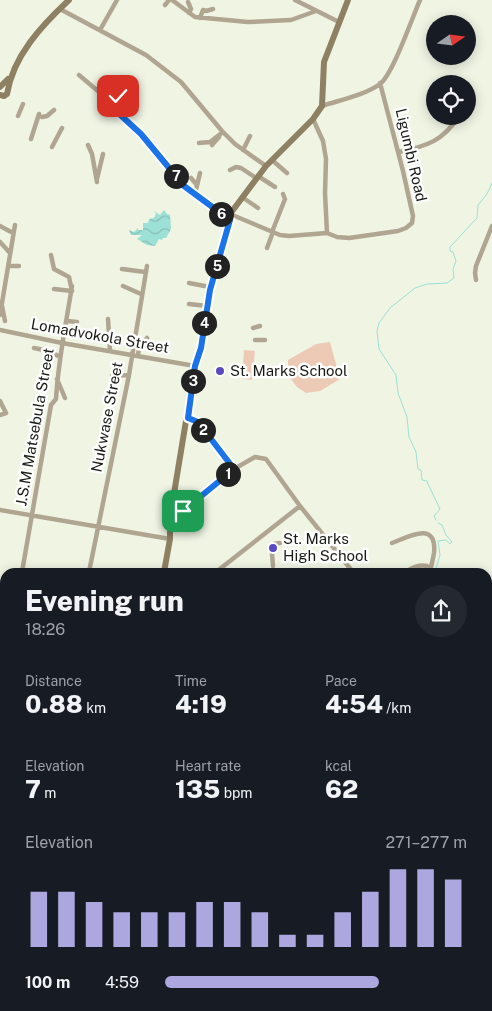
<!DOCTYPE html>
<meta charset="utf-8">
<style>
body{margin:0;font-family:"Public Sans",sans-serif;background:#242831;color:#f1f3f6;height:100vh;display:flex;flex-direction:column;font-size:19px;white-space:nowrap}
*{box-sizing:border-box;margin:0}
p{font-size:16px;color:#9ea1a6}
.icon{flex:none;width:28px;height:28px;fill:none;stroke:currentColor;stroke-width:2;stroke-linecap:round;stroke-linejoin:round}
.map{position:relative;flex:1;overflow:hidden}
.panel{position:absolute;left:0px;top:568px;width:492px;height:444px;display:flex;flex-direction:column;background:#171b24;border-radius:15px 15px 0 0;box-shadow:0 2px 12px #0003}
.panel>*{flex:none}
.needle{width:32px;rotate:76deg}
.tools{position:absolute;left:426px;top:15px;display:grid;gap:10px}
.tools a{display:grid;place-items:center;width:50px;height:50px;border-radius:50%;background:#171b24;box-shadow:0 2px 12px #0003;font-size:25px}
.pin{position:absolute;display:grid;place-items:center;width:42px;height:42px;color:#fff;margin:-21px;border-radius:10px;box-shadow:0 2px 8px #0006}
.km{position:absolute;width:25px;height:25px;margin:-12px;border-radius:50%;background:#222;color:#fff;font-size:14px;line-height:25px;text-align:center}
.round{display:grid;place-items:center;flex:none;width:52px;height:52px;border-radius:26px;background:#242831}
.headline{display:flex;align-items:center;justify-content:space-between;height:85px;padding:0 25px}
h1{font-size:28px;font-weight:800;line-height:38px}
.figures{display:grid;grid-template-columns:repeat(3,1fr);gap:8px;height:85px;padding:5px 25px}
.figures div{display:grid;align-content:center}
.figures b{font-size:25px;font-weight:800}
.figures small{font-size:14px;font-weight:400}
.figures p{font-size:14px}
.chart{height:140px;padding:10px 25px}
.chart p{display:flex;justify-content:space-between}
.chart svg{width:100%;height:90px;margin-top:5px;stroke:#ada7df;stroke-width:6}
ul{padding:0 25px;list-style:none;font-size:16px}
li{display:grid;grid-template-columns:80px 60px 1fr;align-items:center;height:38px}
li i{height:12px;border-radius:6px;background:#ada7df}
.map>svg:first-child{display:block}
</style>
<div class="map">
<svg width="492" height="1011" viewBox="0 0 492 1011">
<defs>
<pattern id="water-waves" width="16" height="10" patternUnits="userSpaceOnUse" patternTransform="scale(1.25)"><rect width="16" height="10" fill="#9de0d6"/><path d="M0 5q4-4 8 0t8 0" fill="none" stroke="#87c0b7"/></pattern>
</defs>
<rect width="100%" height="100%" fill="#eff4e3"/>
<path fill="#eccab6" d="M330 342 340 379 320 391 306 393 297 387 288 375V360L316 344Z
M244 350 255 351 252 380 242 379Z
M488 606 492 609V633L488 638Z
M5 652V901L0 903V654Z"/>
<path fill="url(#water-waves)" d="M164 210 167 214 170 215 171 229 166 238H163L162 240 159 239 155 246 147 245 137 239 142 235H131L129 230 134 232 138 228V230H143V223H148L149 219 154 218 156 214 154 211 160 215Z"/>
<g fill="none" stroke-linecap="round" stroke-linejoin="round">
<path stroke="#9de0d6" stroke-width="1" d="M436 520 434 516 440 509 428 484 427 481 422 480 421 470 418 469 416 452 409 437 407 417 398 393 396 375 379 349 377 331 379 323 390 308 415 288 427 284 447 283 454 278 453 269 456 261 453 252 450 251V247L477 218 478 205 487 194 492 183
M435 572 440 555 438 541 446 540 450 544 452 542 446 535 442 525 438 523
M488 600 492 603
M164 1011 185 1006"/>
<path stroke="#afa591" stroke-width="4.5" d="M172 0 195 17 248 22 291 20 316 11
M295 0 339 22
M188 2 191 9 189 13
M165 5 169 0
M60 9 146 55 181 82 222 131 235 144 266 166
M200 18 203 10 206 11 213 9
M100 30 117 0
M79 75 99 92 108 104 141 134 184 185 230 220
M322 106C340 100 365 95 380 84 393 74 412 18 420 0
M116 111 118 97
M18 116 23 104
M42 117 47 116 54 110
M313 119 323 141 326 159 325 193 327 233
M31 139 39 114
M199 143 210 142 223 132
M88 145 92 154 97 182
M212 145 219 137
M52 147 62 128
M243 150 250 136
M399 152C427 146 443 141 459 116
M272 160 287 173
M230 170 236 167 241 168 256 178
M258 176 275 187
M191 178 197 185
M97 179 103 154
M195 194 200 173
M242 197 258 208
M230 214 280 235 289 236 327 233 337 237 349 238 398 231 406 228 412 223 413 216 403 171 380 83
M0 226 13 233
M272 232 285 199 283 194
M0 242 10 253
M267 248 273 232
M51 255 54 269 69 277 72 291 54 289
M8 266H19
M122 269 145 272
M476 280 475 273 476 266 492 226
M189 283 210 287
M123 286 141 294
M189 304 207 306
M2 306 5 321
M0 315 15 225
M205 318 215 326
M108 319 110 350
M67 321 77 322
M253 328 260 326
M0 330 62 343 195 366
M255 340H265
M34 348 49 351 60 357
M138 355 139 348 147 338
M112 376 129 375
M57 379 65 398
M0 401 6 413 0 415
M187 418 198 422 234 469
M0 510 170 539
M170 518 181 514 212 487 234 469 255 457 266 459 300 506 353 572
M392 543C410 536 437 521 434 553 433 560 431 566 430 572
M273 566 272 554 274 544 280 543
M22 572 51 405 56 399C58 361 66 324 72 286
M89 572 129 375 147 266
M216 572 300 506
M406 572C411 568 420 564 427 566L430 570
M0 649 5 647
M488 651 492 654
M488 734 492 731
M488 830 492 827
M271 1006 272 1011"/>
<path stroke="#8e8062" stroke-width="6" d="M0 87 8 79
M0 95 4 96 7 94C13 56 42 25 69 0
M164 572 170 539V518L195 366 201 348 210 290 230 220V214L266 166 313 119 322 106 324 62 348 0
M488 646 492 642
M488 764 492 761
M0 903 5 901
M330 1011 333 1006"/>
</g>
<g fill="none" stroke-linecap="round" stroke-linejoin="round">
<defs>
<path id="route" d="M118 96 116 111 141 134 184 186 230 220 210 290 201 348 195 366 188 418 198 422 234 469 183 511"/>
</defs>
<use href="#route" stroke="#fff" stroke-width="10"/>
<use href="#route" stroke="#1a73e8" stroke-width="6"/>
</g>
<g fill="#5a4ac2" stroke="#fff" stroke-width="2">
<circle cx="220" cy="371" r="5"/>
<circle cx="273" cy="548" r="5"/>
</g>
<g text-anchor="middle" stroke-width="5" stroke-linejoin="round" paint-order="stroke">
<g font-size="15" fill="#191b15" stroke="#fff">
<text transform="translate(411 155) rotate(77)" y="5">Ligumbi Road</text>
<text transform="translate(100 336) rotate(10)" y="5">Lomadvokola Street</text>
<text transform="translate(107 417) rotate(-79)" y="5">Nukwase Street</text>
<text transform="translate(35 427) rotate(-80)" y="5">J.S.M Matsebula Street</text>
</g>
<g font-size="15" fill="#191b15" stroke="#fff" text-anchor="start">
<text x="230" y="376">St. Marks School</text>
<text x="283" y="544">St. Marks<tspan x="283" dy="17">High School</tspan></text>
</g>
</g>
</svg>
<div class="tools">
<a><svg class="needle" viewBox="-14 -14 28 28"><path d="M0-13l5 13h-10z" fill="#e53935"/><path d="M0 13l5-13h-10z" fill="#9ea1a6"/></svg></a>
<a><svg class="icon" aria-label="locate" viewBox="0 0 24 24"><circle cx="12" cy="12" r="6"/><path d="M12 2v4M12 18v4M2 12h4M18 12h4"/></svg></a>
</div>
<div class="pin" style="left:183px;top:511px;background:#1e9e55"><svg class="icon" aria-label="arrive" viewBox="0 0 24 24"><path d="M6 21V4h12l-3 4 3 4H6"/></svg></div>
<div class="pin" style="left:118px;top:96px;background:#d93025"><svg class="icon" aria-label="check" viewBox="0 0 24 24"><path d="M5 12l5 5 9-10"/></svg></div>
<b class="km" style="left:228px;top:474px">1</b>
<b class="km" style="left:203px;top:430px">2</b>
<b class="km" style="left:193px;top:381px">3</b>
<b class="km" style="left:204px;top:323px">4</b>
<b class="km" style="left:217px;top:266px">5</b>
<b class="km" style="left:221px;top:214px">6</b>
<b class="km" style="left:176px;top:176px">7</b>
<section class="panel">
<div class="headline"><div><h1>Evening run</h1><p>18:26</p></div><a class="round"><svg class="icon" aria-label="share" viewBox="0 0 24 24"><path d="M12 15V3M7 8l5-5 5 5M5 13v7h14v-7"/></svg></a></div>
<div class="figures">
<div><p>Distance</p><b>0.88<small> km</small></b></div>
<div><p>Time</p><b>4:19</b></div>
<div><p>Pace</p><b>4:54<small> /km</small></b></div>
</div>
<div class="figures">
<div><p>Elevation</p><b>7<small> m</small></b></div>
<div><p>Heart rate</p><b>135<small> bpm</small></b></div>
<div><p>kcal</p><b>62</b></div>
</div>
<div class="chart"><p><span>Elevation</span>271–277 m</p>
<svg viewBox="0 0 160 44" preserveAspectRatio="none"><path d="M5 44V17M15 44V17M25 44V22M35 44V27M45 44V27M55 44V27M65 44V22M75 44V22M85 44V27M95 44V38M105 44V38M115 44V27M125 44V17M135 44V6M145 44V6M155 44V11"/></svg>
</div>
<ul>
<li><b>100 m</b>4:59<i style="width:71%"></i></li>
</ul>
</section>
</div>
